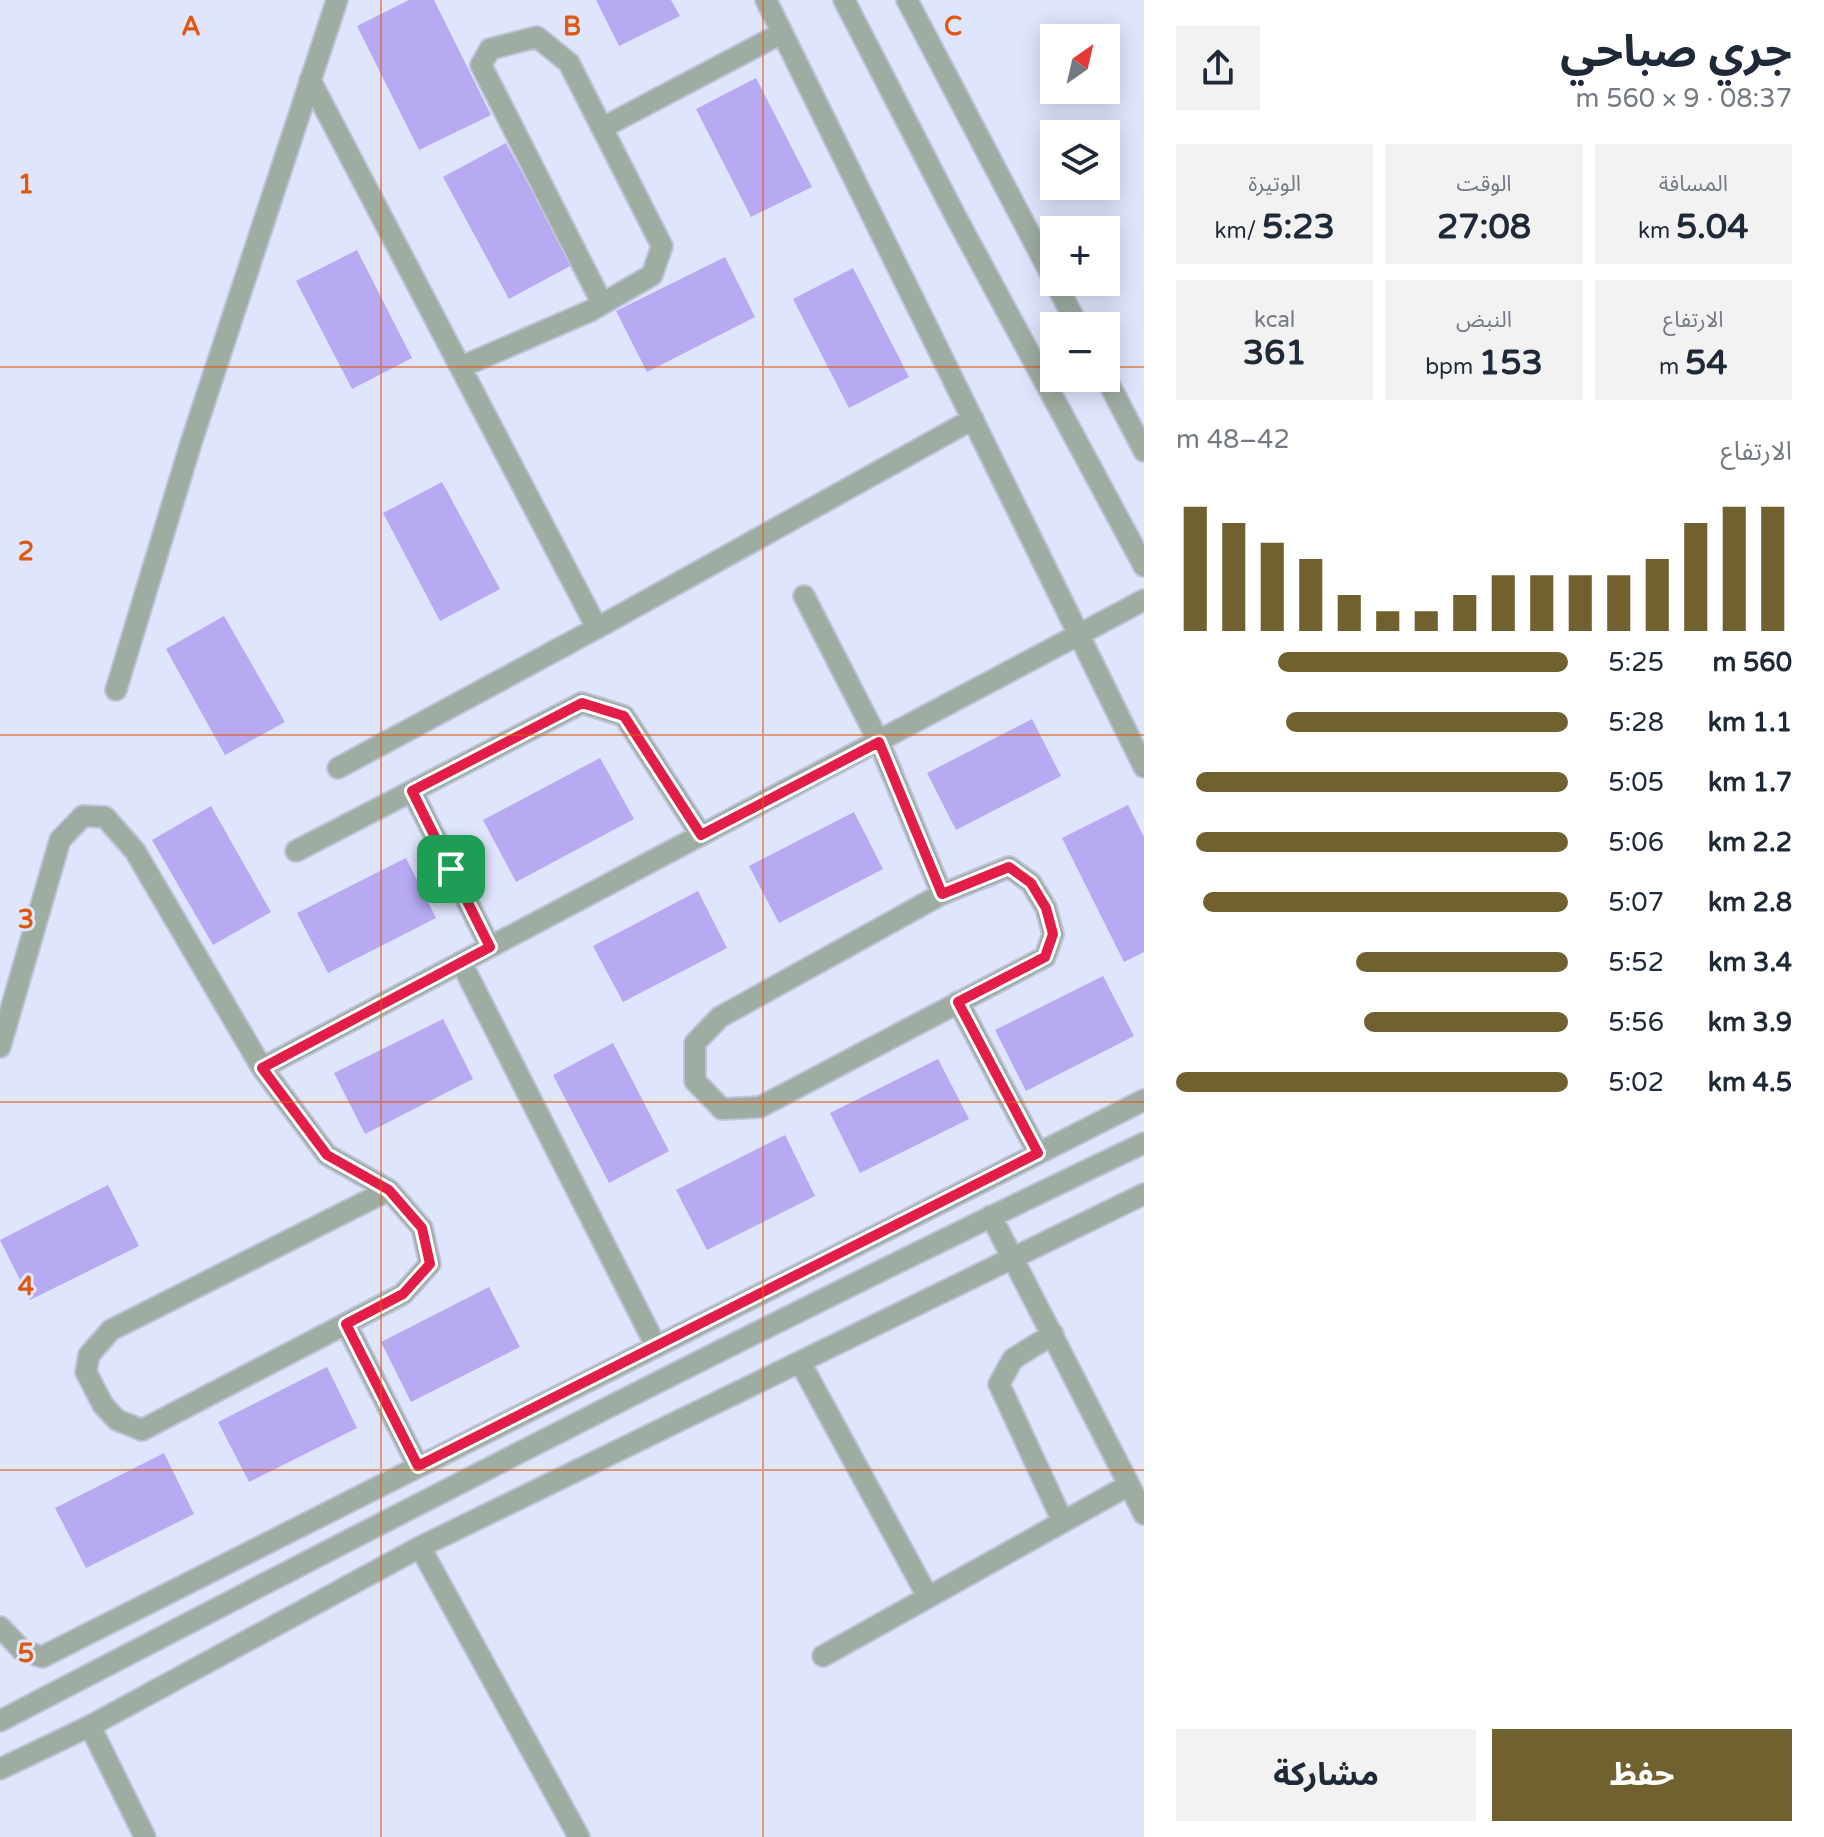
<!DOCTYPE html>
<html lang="ar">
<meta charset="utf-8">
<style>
body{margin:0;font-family:"Varela Round","Noto Sans Arabic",sans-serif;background:#f2f2f3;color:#1f2937;direction:rtl;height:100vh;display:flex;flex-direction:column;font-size:30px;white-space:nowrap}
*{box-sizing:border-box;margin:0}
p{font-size:26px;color:#747a83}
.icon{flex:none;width:44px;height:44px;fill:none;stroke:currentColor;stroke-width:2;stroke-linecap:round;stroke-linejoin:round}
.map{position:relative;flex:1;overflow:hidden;direction:ltr}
.sheet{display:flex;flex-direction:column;background:#fff;width:680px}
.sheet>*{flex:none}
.needle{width:52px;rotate:34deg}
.controls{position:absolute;left:1040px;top:24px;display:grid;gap:16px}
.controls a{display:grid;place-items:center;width:80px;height:80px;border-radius:0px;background:#fff;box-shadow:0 4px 20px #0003;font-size:40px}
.pin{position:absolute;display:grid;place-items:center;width:68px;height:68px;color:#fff;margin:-34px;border-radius:16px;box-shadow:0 4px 12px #0006}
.round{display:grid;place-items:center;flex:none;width:84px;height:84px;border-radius:0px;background:#f2f2f3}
.headline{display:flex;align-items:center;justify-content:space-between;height:136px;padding:0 32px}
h1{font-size:44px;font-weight:700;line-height:60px}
.metrics{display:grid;grid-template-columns:repeat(3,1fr);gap:12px;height:136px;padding:8px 32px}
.metrics div{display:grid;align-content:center;border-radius:0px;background:#f2f2f3;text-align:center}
.metrics b{font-size:34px;font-weight:700}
.metrics small{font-size:22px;font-weight:400}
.metrics p{font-size:22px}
.chart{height:224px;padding:16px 32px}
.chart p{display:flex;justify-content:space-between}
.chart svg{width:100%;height:144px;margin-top:8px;stroke:#70612f;stroke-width:6}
.button{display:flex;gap:16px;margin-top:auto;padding:16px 32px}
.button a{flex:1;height:92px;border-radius:0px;background:#70612f;color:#fff;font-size:32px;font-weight:700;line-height:92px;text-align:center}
.button a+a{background:#f2f2f3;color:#1f2937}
ul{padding:0 32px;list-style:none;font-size:26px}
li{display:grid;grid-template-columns:128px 96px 1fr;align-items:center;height:60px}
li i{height:20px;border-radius:10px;background:#70612f}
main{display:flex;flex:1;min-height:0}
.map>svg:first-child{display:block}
</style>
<main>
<section class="sheet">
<div class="headline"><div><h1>جري صباحي</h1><p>08:37 · 9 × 560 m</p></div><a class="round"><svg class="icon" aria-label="share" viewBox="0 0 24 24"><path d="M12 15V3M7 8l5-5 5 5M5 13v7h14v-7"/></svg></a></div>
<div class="metrics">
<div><p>المسافة</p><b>5.04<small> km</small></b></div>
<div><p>الوقت</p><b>27:08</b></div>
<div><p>الوتيرة</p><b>5:23<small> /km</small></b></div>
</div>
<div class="metrics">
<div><p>الارتفاع</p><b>54<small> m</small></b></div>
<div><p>النبض</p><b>153<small> bpm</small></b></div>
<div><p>kcal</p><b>361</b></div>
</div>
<div class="chart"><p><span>الارتفاع</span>42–48 m</p>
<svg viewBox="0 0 160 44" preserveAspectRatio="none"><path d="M5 44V6M15 44V11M25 44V17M35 44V22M45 44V33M55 44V38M65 44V38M75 44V33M85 44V27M95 44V27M105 44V27M115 44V27M125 44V22M135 44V11M145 44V6M155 44V6"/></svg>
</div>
<ul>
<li><b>560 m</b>5:25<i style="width:74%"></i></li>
<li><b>1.1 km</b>5:28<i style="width:72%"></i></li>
<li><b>1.7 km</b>5:05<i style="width:95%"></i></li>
<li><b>2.2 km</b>5:06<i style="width:95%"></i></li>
<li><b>2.8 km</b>5:07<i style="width:93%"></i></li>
<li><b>3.4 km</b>5:52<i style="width:54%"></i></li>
<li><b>3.9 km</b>5:56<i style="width:52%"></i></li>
<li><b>4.5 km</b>5:02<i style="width:100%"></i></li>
</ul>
<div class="button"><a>حفظ</a><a>مشاركة</a></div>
</section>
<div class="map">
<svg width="1144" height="1837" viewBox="0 0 1144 1837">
<rect width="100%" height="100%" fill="#dfe5fc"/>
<path fill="#b8a9f3" d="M409 0H434L491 115 419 150 357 26Z
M596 0H671L680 16 619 46Z
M756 78 812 187 751 217 696 109Z
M506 143 572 265 509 299 443 177Z
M357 250 412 358 352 389 296 281Z
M725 257 755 317 647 372 616 311Z
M853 268 909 377 849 408 793 299Z
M442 482 500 589 440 621 383 513Z
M224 616 285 722 225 755 166 649Z
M1032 719 1061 776 956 830 927 773Z
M600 758 634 819 516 882 483 820Z
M1128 805 1144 837V952L1124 962 1062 838Z
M211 806 271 912 213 945 152 840Z
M854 812 883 869 779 923 749 866Z
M406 858 436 918 328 973 297 913Z
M698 891 727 948 623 1002 593 946Z
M1103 976 1134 1036 1026 1091 995 1030Z
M443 1019 473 1079 365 1134 334 1073Z
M613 1043 669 1151 609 1183 553 1075Z
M938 1059 969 1119 860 1173 830 1113Z
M785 1135 815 1196 707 1250 676 1190Z
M108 1185 139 1246 30 1300 0 1240Z
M489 1287 520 1347 411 1402 381 1342Z
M327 1367 357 1428 249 1482 218 1422Z
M164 1453 194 1514 86 1568 55 1508Z"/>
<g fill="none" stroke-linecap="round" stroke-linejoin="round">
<defs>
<path id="minor" d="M766 0 1144 767
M844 0 956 217 1144 566
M907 0 1054 280
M310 80 597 628
M602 128 782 33
M1055 282 1078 326
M461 367 590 311 652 275 662 246 569 63 537 37 490 49 481 65 602 303
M1106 378 1144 451
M804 596 879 742 942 894
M116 690 191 443 337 0
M338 768 597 628 973 419
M412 791 490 947
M296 851 582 703 624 716 701 835
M1009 867 1031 883 1046 908 1053 934 1045 957 760 1107 722 1109 695 1081V1043L720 1017 942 894Z
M461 962 656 1346
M958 1002 1038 1153
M0 1047 60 840 83 816 105 817 135 851 262 1068 327 1155 389 1190 422 1228 430 1264 403 1294 142 1430 117 1420 103 1405 86 1372 89 1355 111 1330 389 1190
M262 1068 1144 600
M991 1216 1144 1514
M346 1324 418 1466
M1053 1334 1013 1359 999 1384 1063 1522
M800 1362 928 1597
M420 1547 579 1837
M0 1627 22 1650 42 1657 1144 1100
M823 1656 1129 1485
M0 1721C379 1524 758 1327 1144 1143
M90 1726 145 1837
M0 1769 90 1726 420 1547 1144 1194"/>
</defs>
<use href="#minor" stroke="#bec3d9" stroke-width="24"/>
<use href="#minor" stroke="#9eada2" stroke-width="20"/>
</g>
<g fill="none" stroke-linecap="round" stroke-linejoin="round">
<defs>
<path id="route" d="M582 703 624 716 701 835 879 742 942 894 1009 867 1031 883 1046 908 1053 934 1045 957 958 1002 1038 1153 418 1466 346 1324 403 1294 430 1264 422 1228 389 1190 327 1155 262 1068 490 947 412 791Z"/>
</defs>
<use href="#route" stroke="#fff" stroke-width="16"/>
<use href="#route" stroke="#e11d48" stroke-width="10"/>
</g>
<path fill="none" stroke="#df580f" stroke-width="2" stroke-opacity="0.55" d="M381 0V1837M763 0V1837M0 367H1054M1106 367H1144M0 735H1144M0 1102H1144M0 1470H1144"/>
<g font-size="26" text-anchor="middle" font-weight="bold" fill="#df580f" stroke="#dfe5fc" stroke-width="6" stroke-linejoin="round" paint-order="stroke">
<text x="191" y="35">A</text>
<text x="572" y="35">B</text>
<text x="953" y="35">C</text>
<text x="26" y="193">1</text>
<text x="26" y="560">2</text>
<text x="26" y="928">3</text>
<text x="26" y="1295">4</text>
<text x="26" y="1662">5</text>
</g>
</svg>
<div class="controls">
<a><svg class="needle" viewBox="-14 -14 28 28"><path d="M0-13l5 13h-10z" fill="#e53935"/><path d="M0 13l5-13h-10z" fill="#747a83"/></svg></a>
<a><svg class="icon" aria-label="layers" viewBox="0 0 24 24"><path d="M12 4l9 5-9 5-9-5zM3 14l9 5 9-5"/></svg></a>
<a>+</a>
<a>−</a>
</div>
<div class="pin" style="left:451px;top:869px;background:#1e9e55"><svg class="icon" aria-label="arrive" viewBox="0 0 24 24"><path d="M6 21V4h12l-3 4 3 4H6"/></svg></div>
</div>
</main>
